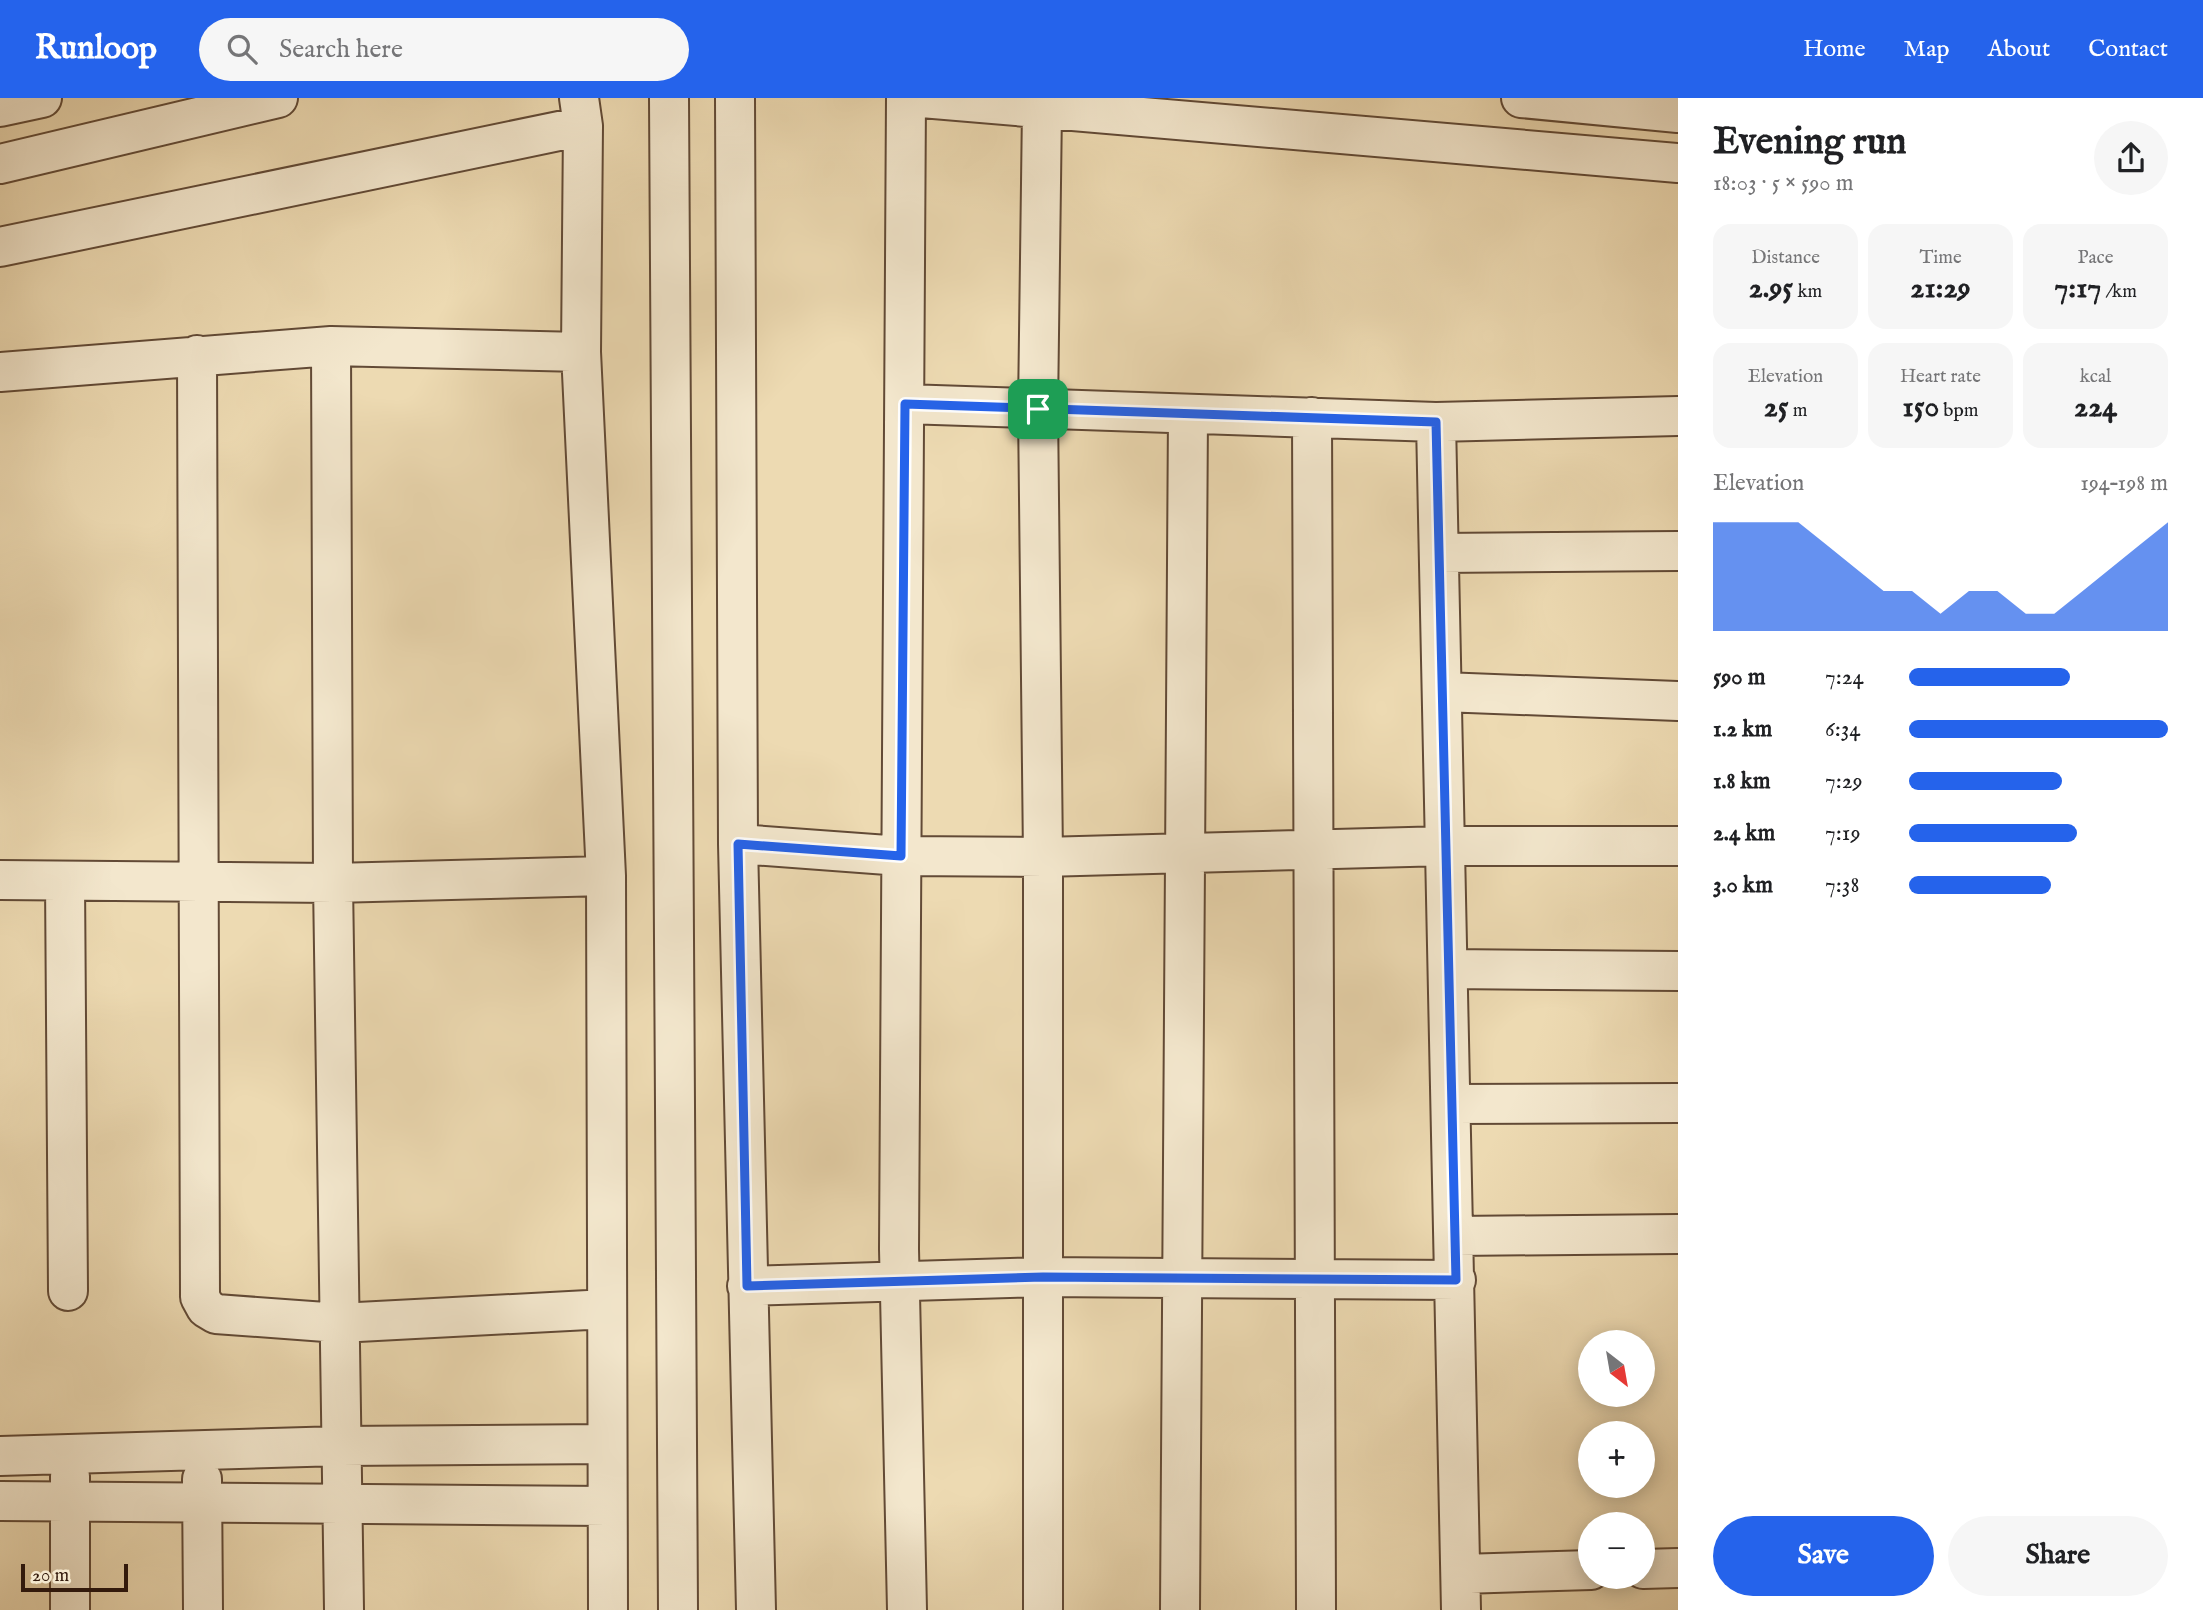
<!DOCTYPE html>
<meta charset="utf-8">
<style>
body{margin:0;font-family:"IM FELL English",serif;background:#f6f6f6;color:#202124;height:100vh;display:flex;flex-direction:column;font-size:26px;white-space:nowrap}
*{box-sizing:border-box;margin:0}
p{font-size:23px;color:#757577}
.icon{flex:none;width:38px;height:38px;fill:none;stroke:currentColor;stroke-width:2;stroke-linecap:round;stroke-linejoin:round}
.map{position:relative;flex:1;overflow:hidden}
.details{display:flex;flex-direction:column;background:#fff;width:525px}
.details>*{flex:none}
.needle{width:46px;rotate:149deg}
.tools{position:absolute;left:1578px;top:1232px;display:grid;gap:14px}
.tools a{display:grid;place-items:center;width:77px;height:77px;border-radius:50%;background:#fff;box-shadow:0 4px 18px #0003;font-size:35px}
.scale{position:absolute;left:21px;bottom:18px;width:107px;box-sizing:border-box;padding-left:7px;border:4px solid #331a0c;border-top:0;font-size:19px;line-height:24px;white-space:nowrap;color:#331a0c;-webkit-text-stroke:5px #f3e7cd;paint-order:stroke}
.pin{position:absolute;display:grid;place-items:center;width:60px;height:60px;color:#fff;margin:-30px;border-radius:14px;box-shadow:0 4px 10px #0006}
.round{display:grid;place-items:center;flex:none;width:74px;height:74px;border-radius:37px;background:#f6f6f6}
.summary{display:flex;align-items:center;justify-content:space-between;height:119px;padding:0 35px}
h1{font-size:38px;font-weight:700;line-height:52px}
.stats{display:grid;grid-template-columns:repeat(3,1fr);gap:10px;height:119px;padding:7px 35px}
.stats div{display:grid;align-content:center;border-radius:18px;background:#f6f6f6;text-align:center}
.stats b{font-size:30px;font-weight:700}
.stats small{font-size:19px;font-weight:400}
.stats p{font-size:19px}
.chart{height:196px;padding:14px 35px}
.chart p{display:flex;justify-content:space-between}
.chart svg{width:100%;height:126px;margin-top:7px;fill:#2563eb;opacity:.7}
.primary-button{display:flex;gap:14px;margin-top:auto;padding:14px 35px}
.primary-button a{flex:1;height:80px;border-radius:42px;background:#2563eb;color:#fff;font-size:28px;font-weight:700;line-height:80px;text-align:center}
.primary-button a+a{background:#f6f6f6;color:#202124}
ul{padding:0 35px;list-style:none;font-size:23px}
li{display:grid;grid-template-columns:112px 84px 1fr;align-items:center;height:52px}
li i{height:18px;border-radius:9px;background:#2563eb}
header{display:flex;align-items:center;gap:42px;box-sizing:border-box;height:98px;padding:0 35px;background:#2563eb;color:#fff}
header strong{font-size:33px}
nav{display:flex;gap:38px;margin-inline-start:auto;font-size:24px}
.search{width:490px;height:63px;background:#f6f6f6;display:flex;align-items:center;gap:18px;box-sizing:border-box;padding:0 24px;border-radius:38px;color:#757577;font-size:26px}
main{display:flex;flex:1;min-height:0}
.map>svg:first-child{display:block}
</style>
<header>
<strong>Runloop</strong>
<div class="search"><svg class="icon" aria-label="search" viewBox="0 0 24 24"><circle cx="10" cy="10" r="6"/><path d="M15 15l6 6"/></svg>Search here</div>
<nav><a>Home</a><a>Map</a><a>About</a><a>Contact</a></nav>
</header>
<main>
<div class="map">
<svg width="1678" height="1512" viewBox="0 0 1678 1512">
<rect width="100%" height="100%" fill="#eddab2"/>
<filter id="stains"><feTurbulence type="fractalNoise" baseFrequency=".00286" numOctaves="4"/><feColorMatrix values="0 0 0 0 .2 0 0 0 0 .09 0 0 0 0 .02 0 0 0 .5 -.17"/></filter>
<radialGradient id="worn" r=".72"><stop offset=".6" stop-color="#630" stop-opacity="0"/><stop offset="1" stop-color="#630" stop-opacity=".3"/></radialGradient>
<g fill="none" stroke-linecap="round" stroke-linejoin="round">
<defs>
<path id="minor" d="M579 0 583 28 581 254 606 778 608 1512
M669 0 678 1512
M735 0 738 746 756 1512
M906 0 899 1151 907 1512
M922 0 1678 65
M1521 0 1678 15
M0 9 42 0
M1042 10 1038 311 1043 759V1512
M0 66 278 0
M0 149 583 28
M331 248 333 785 344 1512
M197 257 200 1199 206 1210 216 1216 339 1225 607 1211
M0 274 331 248 581 254
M905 306 1436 324 1678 318
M1312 319 1316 1512
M1436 324 1461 1512
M1439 455 1678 453
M1443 594 1678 603
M738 746 901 758 1043 759 1446 748H1678
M0 782 333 785 606 778
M65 783 68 1193
M1449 871 1678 873
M1452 1006 1678 1005
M1455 1138 1678 1136
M747 1188 1043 1179 1456 1182
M0 1358 341 1348 607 1346
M202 1381 203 1512
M0 1403 607 1408
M1643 1471 1678 1470
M1462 1476 1591 1472
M70 1512V1378
M1180 1512 1188 316"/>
</defs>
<use href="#minor" stroke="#624a36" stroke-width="42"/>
<use href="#minor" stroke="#f3e7cd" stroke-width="38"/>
</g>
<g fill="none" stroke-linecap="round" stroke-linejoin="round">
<defs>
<path id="route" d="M905 306 1436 324 1456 1182 1043 1179 747 1188 738 746 901 758Z"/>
</defs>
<use href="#route" stroke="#fff" stroke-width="14"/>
<use href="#route" stroke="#2563eb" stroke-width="9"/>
</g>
<rect width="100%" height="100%" filter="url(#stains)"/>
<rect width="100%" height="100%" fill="url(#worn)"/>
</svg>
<div class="tools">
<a><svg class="needle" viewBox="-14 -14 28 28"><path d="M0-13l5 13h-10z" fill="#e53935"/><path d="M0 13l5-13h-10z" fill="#757577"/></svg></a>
<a>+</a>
<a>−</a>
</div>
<div class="scale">20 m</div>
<div class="pin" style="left:1038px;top:311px;background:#1e9e55"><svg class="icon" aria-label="arrive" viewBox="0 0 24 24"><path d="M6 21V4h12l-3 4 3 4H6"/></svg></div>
</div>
<section class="details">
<div class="summary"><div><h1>Evening run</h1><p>18:03 · 5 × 590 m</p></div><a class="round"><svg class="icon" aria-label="share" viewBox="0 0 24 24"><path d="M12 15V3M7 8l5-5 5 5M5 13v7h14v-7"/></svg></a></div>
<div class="stats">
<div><p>Distance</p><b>2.95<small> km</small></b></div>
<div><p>Time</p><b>21:29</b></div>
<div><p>Pace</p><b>7:17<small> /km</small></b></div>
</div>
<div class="stats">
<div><p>Elevation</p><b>25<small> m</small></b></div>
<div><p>Heart rate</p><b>150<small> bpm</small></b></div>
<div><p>kcal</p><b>224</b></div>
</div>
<div class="chart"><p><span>Elevation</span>194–198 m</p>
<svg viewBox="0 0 160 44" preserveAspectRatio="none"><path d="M0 44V6L10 6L20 6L30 6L40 14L50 22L60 30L70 30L80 38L90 30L100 30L110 38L120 38L130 30L140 22L150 14L160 6V44z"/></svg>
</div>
<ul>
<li><b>590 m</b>7:24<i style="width:62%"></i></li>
<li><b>1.2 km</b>6:34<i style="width:100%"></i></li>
<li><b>1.8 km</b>7:29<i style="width:59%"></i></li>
<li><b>2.4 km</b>7:19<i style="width:65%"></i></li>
<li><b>3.0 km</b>7:38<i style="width:55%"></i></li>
</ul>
<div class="primary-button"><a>Save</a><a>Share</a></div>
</section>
</main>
